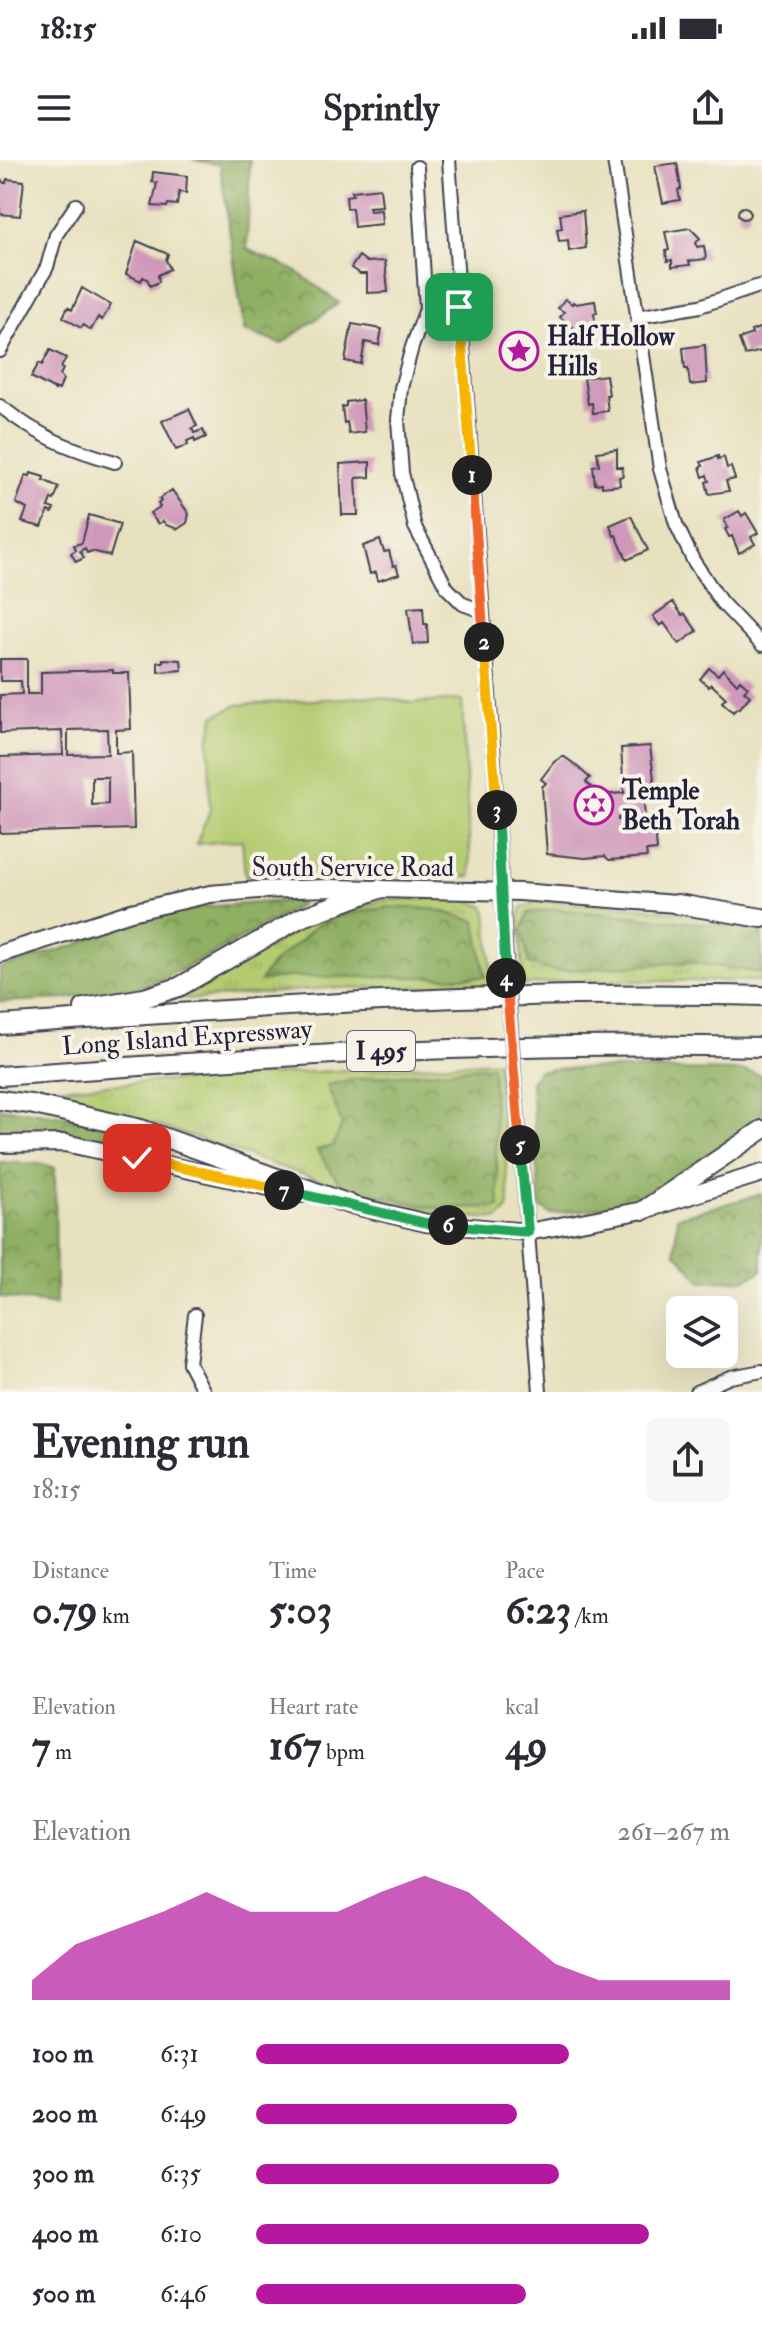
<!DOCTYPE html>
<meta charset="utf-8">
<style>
body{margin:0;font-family:"IM FELL Double Pica",serif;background:#f7f7f7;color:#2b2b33;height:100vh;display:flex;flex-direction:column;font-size:30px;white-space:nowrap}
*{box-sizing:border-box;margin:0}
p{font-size:26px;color:#7c7c81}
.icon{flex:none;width:44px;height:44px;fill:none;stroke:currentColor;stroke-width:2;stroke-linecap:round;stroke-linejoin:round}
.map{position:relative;height:1232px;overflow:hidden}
.panel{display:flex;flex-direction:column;background:#fff;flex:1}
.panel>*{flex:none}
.buttons{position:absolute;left:666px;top:1136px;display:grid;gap:16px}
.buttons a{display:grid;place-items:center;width:72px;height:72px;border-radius:12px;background:#fff;box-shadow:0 8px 32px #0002;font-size:40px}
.pin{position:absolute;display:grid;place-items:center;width:68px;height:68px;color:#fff;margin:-34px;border-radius:16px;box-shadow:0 4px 12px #0006}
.km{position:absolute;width:40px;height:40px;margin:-20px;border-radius:50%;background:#222;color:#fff;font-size:22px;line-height:40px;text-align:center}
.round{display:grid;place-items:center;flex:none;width:84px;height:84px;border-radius:12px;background:#f7f7f7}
.head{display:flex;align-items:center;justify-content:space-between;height:136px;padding:0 32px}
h1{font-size:44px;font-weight:700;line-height:60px}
.metrics{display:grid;grid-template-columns:repeat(3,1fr);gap:12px;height:136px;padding:8px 32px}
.metrics div{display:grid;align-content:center}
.metrics b{font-size:40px;font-weight:700}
.metrics small{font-size:22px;font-weight:400}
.metrics p{font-size:22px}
.chart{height:224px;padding:16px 32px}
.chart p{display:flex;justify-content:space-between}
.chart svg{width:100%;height:144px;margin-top:8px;fill:#b5179e;opacity:.7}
ul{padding:0 32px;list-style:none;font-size:26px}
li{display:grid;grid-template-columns:128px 96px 1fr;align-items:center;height:60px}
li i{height:20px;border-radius:10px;background:#b5179e}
.status{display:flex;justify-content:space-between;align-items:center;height:56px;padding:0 40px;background:#fff;direction:ltr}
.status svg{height:22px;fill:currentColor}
header{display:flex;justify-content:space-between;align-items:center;height:104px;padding:0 32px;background:#fff;font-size:36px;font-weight:700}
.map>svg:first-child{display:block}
</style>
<div class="status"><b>18:15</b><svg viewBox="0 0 49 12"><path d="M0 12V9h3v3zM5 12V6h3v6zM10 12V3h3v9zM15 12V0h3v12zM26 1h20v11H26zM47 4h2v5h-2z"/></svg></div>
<header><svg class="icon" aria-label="menu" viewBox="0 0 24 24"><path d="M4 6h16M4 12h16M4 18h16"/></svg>Sprintly<svg class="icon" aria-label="share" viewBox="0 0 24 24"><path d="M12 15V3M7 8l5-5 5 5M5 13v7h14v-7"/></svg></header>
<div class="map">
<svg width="762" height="1232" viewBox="0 0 762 1232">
<defs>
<pattern id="grass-tufts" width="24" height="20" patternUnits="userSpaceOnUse" patternTransform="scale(2)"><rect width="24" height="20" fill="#b4cb70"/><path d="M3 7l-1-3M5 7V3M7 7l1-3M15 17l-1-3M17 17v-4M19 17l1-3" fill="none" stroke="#9aae62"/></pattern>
<pattern id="forest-crowns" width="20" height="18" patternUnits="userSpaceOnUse" patternTransform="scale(2)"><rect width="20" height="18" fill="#8faf62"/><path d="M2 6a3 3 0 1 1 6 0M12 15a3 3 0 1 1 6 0" fill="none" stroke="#748e52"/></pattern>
</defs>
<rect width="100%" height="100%" fill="#f7f3e8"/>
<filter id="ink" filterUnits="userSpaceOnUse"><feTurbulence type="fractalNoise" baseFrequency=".0125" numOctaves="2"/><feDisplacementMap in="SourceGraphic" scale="16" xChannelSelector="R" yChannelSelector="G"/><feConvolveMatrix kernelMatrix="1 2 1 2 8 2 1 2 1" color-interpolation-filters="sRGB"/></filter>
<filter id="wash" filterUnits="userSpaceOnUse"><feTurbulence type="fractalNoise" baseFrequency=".006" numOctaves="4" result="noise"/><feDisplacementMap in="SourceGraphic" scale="32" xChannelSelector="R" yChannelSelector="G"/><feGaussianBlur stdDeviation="1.8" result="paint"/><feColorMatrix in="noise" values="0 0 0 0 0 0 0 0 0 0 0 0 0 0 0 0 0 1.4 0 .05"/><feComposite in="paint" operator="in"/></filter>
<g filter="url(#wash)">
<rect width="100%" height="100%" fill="#e8e1bf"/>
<path fill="url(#grass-tufts)" stroke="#6b7656" stroke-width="2" d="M450 737 472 739V742L483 746 487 751 493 827 329 828 194 839 176 837 238 806 307 764 379 741Z
M533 741 641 747 762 764V821H570L524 825 519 756 522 748 532 744Z
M497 901 509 1041 508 1049 498 1059 442 1055 356 1033 193 977 98 947 30 931 33 929Z"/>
<path fill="url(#forest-crowns)" stroke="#58684e" stroke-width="2" d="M193 0H250L247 89 296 111 339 143 281 184 244 171 220 5Z
M297 740 301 745 213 794 150 825 65 839 0 842V808L79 784 103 771 135 760 201 747Z
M389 747 433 749 476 761 485 817H286L260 822C269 803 283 795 299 782 303 779 307 773 312 769 332 753 365 752 389 747Z
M554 749 762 769V813L689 802 554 811 529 804 522 770 528 753Z
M492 906 499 1047 433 1048 362 1031 341 1025 317 990 333 986 342 964 327 925 358 919Z
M564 908 745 911 762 915V957L676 1017C646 1048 592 1048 551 1054L540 1047 531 921 538 911Z
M0 948C45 953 94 956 135 978L118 980 14 970 0 971Z
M0 1002 43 1004 55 1008 56 1145 0 1137Z
M762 1034V1111L744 1120 702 1121 675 1092 677 1057Z"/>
<path fill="#b4cb70" stroke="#6b7656" stroke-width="2" d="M373 536 413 543 462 540 471 717 427 714 245 715 242 680 196 684 210 650 209 581 214 556 237 545Z"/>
<g id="blocks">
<path fill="#cf97b9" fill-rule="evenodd" d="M677 3 681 29 678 30 680 40 663 43 655 6Z
M153 12 187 16 186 33 179 32 177 45 168 44 167 47 152 46 157 23 152 22Z
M0 18 4 23H6L7 19 24 21 20 56 0 54Z
M380 28 382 46 369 47 370 51 381 50 382 64 354 67 352 48H347L346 36 353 35 352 31Z
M738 53a6 6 0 1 1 12 0a6 6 0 1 1-12 0Z
M583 51 586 88 569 91 568 80 559 81 557 69 562 68 560 54Z
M690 68 700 78 696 83 697 87 704 86 706 99 689 101 690 105 672 107V100L667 101 666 91 669 90 665 72Z
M137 81 168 94 166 100 170 109 158 115 159 122 150 126 148 120 143 117 141 121 126 114Z
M359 96 367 102 385 101 388 132 367 133V114H360L351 108Z
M82 128 111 145 102 160 98 157 91 170 83 165 81 168 63 157 68 147 72 150Z
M565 139 572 144 573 142 576 144 595 141 597 153H594L597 177 581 180 580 175 574 176 573 167 560 157 564 152 558 148Z
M352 164 382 169 379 185 365 182 361 204 345 201Z
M762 167V191L745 195 739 179 752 174 751 171Z
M705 185 707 223 690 225 688 209H685L683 188Z
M50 190 66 198 61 208 63 209 60 215 63 219 59 230 55 228V230L31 217 39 203 42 205Z
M606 215 609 235H606L608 251 593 253 592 243 588 244 584 218Z
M362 240 365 272 349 274 347 262 344 263 342 247 346 246V242Z
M189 249 197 266 192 268 194 273 203 270 206 277 195 282 194 278 187 281 188 285 176 290 162 261Z
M617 289V307H622L623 316 619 317 620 325 602 327V323L595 324 593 306 599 305 597 292Z
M718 296V299L724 297 727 308 731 307 735 319 726 321 729 331 709 334 706 322 709 321 707 315 703 317 700 307 703 306 701 302Z
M370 302V317L356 318 358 355H342L340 304Z
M31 313 44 317 43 320 59 327 54 340 51 339 48 347 54 349 52 353 48 351 42 367 22 362 27 349 16 343 26 315 30 316Z
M172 330 189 354 187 363 178 369 166 365 163 361 158 364 150 353 160 347 158 344 161 341 159 339Z
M739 351 742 356 746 353 758 373 751 377 755 384 739 393 732 376 729 377 725 369 728 368 724 360Z
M89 355 120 364 110 396 92 391 87 393 85 388 80 391 84 398 76 402 71 393 76 390 74 385 82 383Z
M631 356 648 390 627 400 616 375 614 376 610 365Z
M380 380 384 392 389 391 393 406 396 405 399 414 378 421 376 412 370 414 363 386Z
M673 442 682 455 685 454 697 471 679 484 664 463 660 466 653 456Z
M423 447 424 464H427L428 483 413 484 408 448Z
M0 499H27V534H41V512L113 510V513H129L131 569 116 570V593L132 592 134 669 0 673V597L63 595 62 571 0 573V535L22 534 21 521H0ZM107 569 108 594 68 595V570ZM92 617H108V644L92 645Z
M163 499 181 500 182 510 158 512V502H163Z
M709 508 718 515 723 509 737 524 740 520 748 527 744 531 750 536 739 549 737 548 733 552 722 542 726 538 711 524 709 527 700 519Z
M650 586 655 628H652V633L643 634 645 656 618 658V660L654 658 657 690 646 691 647 697 609 700 605 696 585 698 547 694 542 627 546 623 541 619 554 602 563 596 573 603 590 618 586 622 599 635 624 633 621 588Z"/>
</g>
</g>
<g filter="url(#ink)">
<use href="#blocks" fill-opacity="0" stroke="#403f4f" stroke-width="2"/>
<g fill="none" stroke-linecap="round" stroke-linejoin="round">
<defs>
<path id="minor" d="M449 0 493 587 507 820
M614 0 660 309 676 364 693 400 721 442 762 485
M417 7 426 149 412 187 401 228 398 260 402 313 415 367 447 428 463 444 482 451
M426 149 459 147
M637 157 700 146 762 125
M0 191 47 107 56 75 76 45
M0 246C40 277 67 288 115 302
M515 926 528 1072 540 1232
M195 1155 189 1203 204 1232
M696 1232 730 1217 762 1211"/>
<path id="major" d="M0 794 131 752 210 734 258 730 330 728 520 732 689 745
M0 984 65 983 301 1034
M339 1042 426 1063 528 1072 644 1050 762 1013"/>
<path id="highway" d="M677 744 762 758
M84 848 144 838 179 827 300 758 379 729
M0 865C254 847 507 829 762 836
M0 916C254 897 507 880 762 887
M0 940 30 944 141 969 349 1044
M644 1050 762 970"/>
</defs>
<use href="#minor" stroke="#403f4f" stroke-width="16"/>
<use href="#major" stroke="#403f4f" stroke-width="20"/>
<use href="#highway" stroke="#403f4f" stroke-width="22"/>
<use href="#minor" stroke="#fff" stroke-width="12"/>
<use href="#major" stroke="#fff" stroke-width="16"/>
<use href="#highway" stroke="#fff" stroke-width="18"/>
<defs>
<path id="minor-bridge" d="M507 820 515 926"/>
</defs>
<use href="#minor-bridge" stroke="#403f4f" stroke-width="16" stroke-linecap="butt"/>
<use href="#minor-bridge" stroke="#fff" stroke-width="12"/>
</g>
</g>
<g fill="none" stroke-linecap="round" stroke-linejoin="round" filter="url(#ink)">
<defs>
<path id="split-1" d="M459 147 472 315"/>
<path id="split-2" d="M472 315 484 482"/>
<path id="split-3" d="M484 482 497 650"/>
<path id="split-4" d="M497 650 506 818"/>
<path id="split-5" d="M506 818 520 985"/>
<path id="split-6" d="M448 1065 528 1072 520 985"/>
<path id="split-7" d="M284 1030 426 1063 448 1065"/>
<path id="split-8" d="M137 998 284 1030"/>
</defs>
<use href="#split-1" stroke="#fff" stroke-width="16"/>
<use href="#split-2" stroke="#fff" stroke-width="16"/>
<use href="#split-3" stroke="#fff" stroke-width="16"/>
<use href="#split-4" stroke="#fff" stroke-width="16"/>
<use href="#split-5" stroke="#fff" stroke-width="16"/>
<use href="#split-6" stroke="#fff" stroke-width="16"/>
<use href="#split-7" stroke="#fff" stroke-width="16"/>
<use href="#split-8" stroke="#fff" stroke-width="16"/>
<use href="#split-1" stroke="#f5b400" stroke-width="10"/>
<use href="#split-2" stroke="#f0652b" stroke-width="10"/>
<use href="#split-3" stroke="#f5b400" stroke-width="10"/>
<use href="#split-4" stroke="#22a559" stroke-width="10"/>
<use href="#split-5" stroke="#f0652b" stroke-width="10"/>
<use href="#split-6" stroke="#22a559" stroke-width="10"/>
<use href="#split-7" stroke="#22a559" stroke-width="10"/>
<use href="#split-8" stroke="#f5b400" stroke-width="10"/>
</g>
<defs>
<symbol id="sight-ring" viewBox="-11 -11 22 22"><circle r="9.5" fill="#f7f3e8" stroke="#b5179e" stroke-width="1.5"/><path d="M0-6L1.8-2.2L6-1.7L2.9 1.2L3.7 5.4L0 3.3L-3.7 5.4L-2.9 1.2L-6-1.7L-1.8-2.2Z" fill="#b5179e"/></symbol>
<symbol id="synagogue-ring" viewBox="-11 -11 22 22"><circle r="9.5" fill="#f7f3e8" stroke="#b5179e" stroke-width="1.5"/><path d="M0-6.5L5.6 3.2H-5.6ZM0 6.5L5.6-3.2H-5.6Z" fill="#b5179e"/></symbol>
</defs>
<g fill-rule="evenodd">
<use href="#sight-ring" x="497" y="169" width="44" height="44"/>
<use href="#synagogue-ring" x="572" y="623" width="44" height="44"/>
</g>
<g text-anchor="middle" stroke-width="8" stroke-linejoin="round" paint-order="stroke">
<rect fill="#f7f3e8" stroke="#62616f" stroke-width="2" x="347" y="871" width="68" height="40" rx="6"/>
<g font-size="24" font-weight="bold" fill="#22223b">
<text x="381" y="899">I 495</text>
</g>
<g font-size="26" font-weight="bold" fill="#22223b" stroke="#f7f3e8" text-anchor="start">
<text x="547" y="185">Half Hollow<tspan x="547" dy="30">Hills</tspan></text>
<text x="622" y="639">Temple<tspan x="622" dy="30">Beth Torah</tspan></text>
</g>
<g font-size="26" fill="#22223b" stroke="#f7f3e8">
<text x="353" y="716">South Service Road</text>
<text transform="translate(187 877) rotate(-4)" y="9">Long Island Expressway</text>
</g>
</g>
</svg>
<div class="buttons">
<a><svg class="icon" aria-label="layers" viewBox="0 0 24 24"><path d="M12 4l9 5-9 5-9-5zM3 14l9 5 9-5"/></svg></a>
</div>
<div class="pin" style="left:459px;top:147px;background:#1e9e55"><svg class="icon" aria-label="arrive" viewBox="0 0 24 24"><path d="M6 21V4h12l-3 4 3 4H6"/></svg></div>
<div class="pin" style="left:137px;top:998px;background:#d93025"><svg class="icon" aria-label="check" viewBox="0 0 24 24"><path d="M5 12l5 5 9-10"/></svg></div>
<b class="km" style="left:472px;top:315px">1</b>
<b class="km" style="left:484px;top:482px">2</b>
<b class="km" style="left:497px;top:650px">3</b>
<b class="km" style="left:506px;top:818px">4</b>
<b class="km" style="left:520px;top:985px">5</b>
<b class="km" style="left:448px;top:1065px">6</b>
<b class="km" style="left:284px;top:1030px">7</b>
</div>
<section class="panel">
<div class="head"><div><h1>Evening run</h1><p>18:15</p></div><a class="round"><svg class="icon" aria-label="share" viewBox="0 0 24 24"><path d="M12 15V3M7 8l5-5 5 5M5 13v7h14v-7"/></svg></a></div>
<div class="metrics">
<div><p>Distance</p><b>0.79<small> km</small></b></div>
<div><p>Time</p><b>5:03</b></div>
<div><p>Pace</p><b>6:23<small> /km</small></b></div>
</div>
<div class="metrics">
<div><p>Elevation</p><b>7<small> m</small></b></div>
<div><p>Heart rate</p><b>167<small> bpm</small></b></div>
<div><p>kcal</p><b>49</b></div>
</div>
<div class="chart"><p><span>Elevation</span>261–267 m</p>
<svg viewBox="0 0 160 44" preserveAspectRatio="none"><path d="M0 44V38L10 27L20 22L30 17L40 11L50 17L60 17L70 17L80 11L90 6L100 11L110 22L120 33L130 38L140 38L150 38L160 38V44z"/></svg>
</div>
<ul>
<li><b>100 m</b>6:31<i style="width:66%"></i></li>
<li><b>200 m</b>6:49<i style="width:55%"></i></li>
<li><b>300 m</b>6:35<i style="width:64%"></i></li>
<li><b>400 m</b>6:10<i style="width:83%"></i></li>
<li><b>500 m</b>6:46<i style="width:57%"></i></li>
</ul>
</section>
